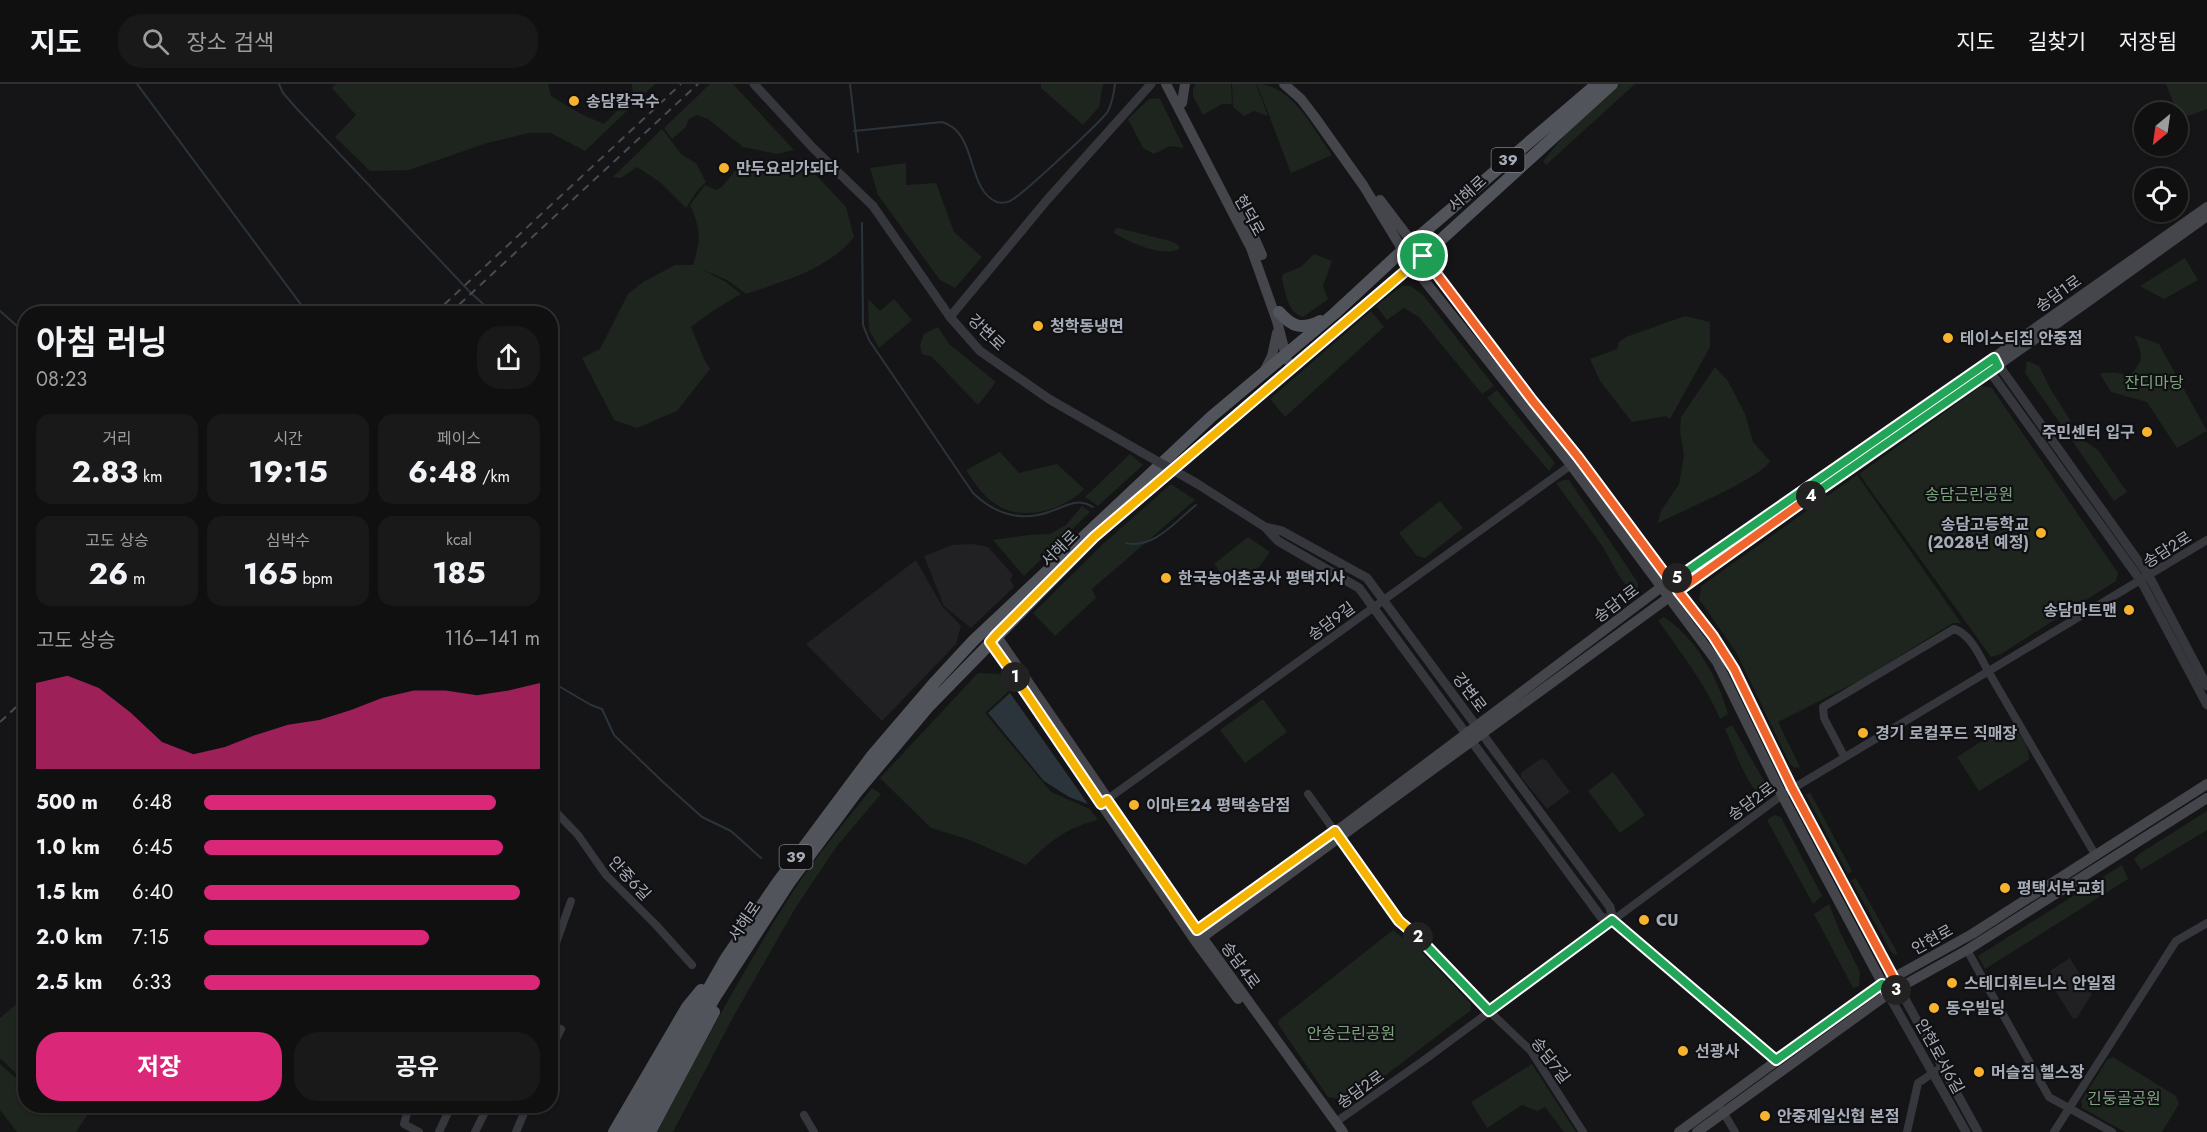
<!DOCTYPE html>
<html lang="ko">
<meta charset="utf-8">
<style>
body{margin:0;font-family:Jost,"Noto Sans KR",sans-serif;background:#19191a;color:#f1f3f6;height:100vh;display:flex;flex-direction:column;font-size:22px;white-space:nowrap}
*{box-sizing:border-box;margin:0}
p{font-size:20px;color:#9c9d9f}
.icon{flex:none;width:33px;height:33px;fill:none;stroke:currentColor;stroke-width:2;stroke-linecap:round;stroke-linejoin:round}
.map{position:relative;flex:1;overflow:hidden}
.details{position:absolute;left:18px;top:222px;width:540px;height:807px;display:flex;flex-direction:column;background:#101011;border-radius:24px;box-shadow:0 2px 4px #0004,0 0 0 2px #303031}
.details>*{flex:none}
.needle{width:39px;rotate:209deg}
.buttons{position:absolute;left:2134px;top:18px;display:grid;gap:12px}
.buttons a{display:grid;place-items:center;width:54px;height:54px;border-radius:50%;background:#101011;box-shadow:0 2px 4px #0004,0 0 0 2px #303031;font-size:30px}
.pin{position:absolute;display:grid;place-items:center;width:51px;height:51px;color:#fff;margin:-26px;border:3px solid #fff;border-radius:50%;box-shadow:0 2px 6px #0007}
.km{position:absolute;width:30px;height:30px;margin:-15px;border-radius:50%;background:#222;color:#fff;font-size:16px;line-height:30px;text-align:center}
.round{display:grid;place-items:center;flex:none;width:63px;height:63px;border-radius:24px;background:#19191a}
.headline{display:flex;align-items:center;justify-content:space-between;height:102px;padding:0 18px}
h1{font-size:33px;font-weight:700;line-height:45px}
.figures{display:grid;grid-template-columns:repeat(3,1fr);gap:9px;height:102px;padding:6px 18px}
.figures div{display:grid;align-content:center;border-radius:15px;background:#19191a;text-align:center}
.figures b{font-size:30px;font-weight:700}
.figures small{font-size:16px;font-weight:400}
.figures p{font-size:16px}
.chart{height:168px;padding:12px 18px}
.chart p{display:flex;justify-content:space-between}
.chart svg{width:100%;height:108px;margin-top:6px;fill:#db2777;opacity:.7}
.button{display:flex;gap:12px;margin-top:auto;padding:12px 18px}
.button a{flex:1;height:69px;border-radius:24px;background:#db2777;color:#fff;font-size:24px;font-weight:700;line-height:69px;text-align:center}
.button a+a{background:#19191a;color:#f1f3f6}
ul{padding:0 18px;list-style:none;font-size:20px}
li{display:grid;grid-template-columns:96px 72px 1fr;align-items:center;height:45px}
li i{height:15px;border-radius:8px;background:#db2777}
header{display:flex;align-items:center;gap:36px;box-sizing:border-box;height:84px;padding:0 30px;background:#101011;border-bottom:2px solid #303031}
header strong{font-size:28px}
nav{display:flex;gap:33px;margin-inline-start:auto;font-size:21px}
.search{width:420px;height:54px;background:#19191a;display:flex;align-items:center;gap:15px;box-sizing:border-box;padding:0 21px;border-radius:24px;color:#9c9d9f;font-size:22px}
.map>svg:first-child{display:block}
</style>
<header>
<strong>지도</strong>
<div class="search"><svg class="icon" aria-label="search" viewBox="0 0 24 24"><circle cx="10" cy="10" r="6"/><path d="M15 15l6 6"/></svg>장소 검색</div>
<nav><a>지도</a><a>길찾기</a><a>저장됨</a></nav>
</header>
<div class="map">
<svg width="2207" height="1048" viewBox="0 0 2207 1048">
<rect width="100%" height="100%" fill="#151517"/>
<path fill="#212124" d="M972 460 988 463 1013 491 1010 495 1014 503 971 544 944 522 924 472 952 461Z
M916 476 942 522 961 542 956 560 882 637 806 560Z
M1540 675 1546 676 1570 708 1547 725 1521 693V689Z
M2070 874 2092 910 2077 934 2073 935 2047 893 2051 886Z"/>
<path fill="#1d251e" d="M336 0H548L551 12 583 31 604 40 633 11 632 0H655L585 67 551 49H529L487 59 409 86 370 87 335 53 356 31 332 4Z
M710 0H733L794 66 777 70 743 63 708 35 697 31 689 35 685 44 672 55 664 44Z
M1041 0H1103L1099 23 1083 41 1041 4Z
M1196 0H1231L1232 20H1222L1203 31 1193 12V4Z
M1232 0H1256L1268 32 1254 27 1244 32 1233 23Z
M1257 0C1292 0 1314 46 1332 71L1291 89Z
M1619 0H1635L1546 81 1543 77 1573 41Z
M2166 0H2207V25L2180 35Z
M1155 14 1160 15 1184 64 1170 62 1154 70 1143 64 1128 35 1149 15Z
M662 45 682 71 696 79 706 98 697 107 686 124 660 98 637 83 621 94 613 93Z
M746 73 782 81 801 75 846 123 854 153C829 185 784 197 746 210L727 196 701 185 726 198 741 210 711 228 691 243 705 277 710 285 677 327 637 344 614 336 582 274 600 265 628 210 643 198 675 181H693C701 156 701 146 690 121L705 101 716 106 722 103Z
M906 79V101L936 99 954 148 982 173 955 204 940 196 878 111 870 84Z
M1118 144 1170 157 1177 160 1180 164C1165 175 1129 158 1114 149L1115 145Z
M1314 170 1332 177 1323 202 1328 215 1303 233C1287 228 1286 209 1282 195L1283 190 1301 183Z
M2185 174 2198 196 2164 215 2140 202Z
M1402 202H1411L1424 212 1494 302 1482 310 1419 233 1404 224 1387 236 1376 222Z
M868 215 880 227 894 215 912 236 879 264 869 246Z
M1371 227 1384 243 1285 333 1270 315Z
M1685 232 1710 238V263L1670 335 1666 332 1632 338 1600 297 1590 275 1617 265 1619 258 1626 253Z
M938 243 949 260 996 298 978 321 932 273 922 270 920 262 924 250Z
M2134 251 2159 260 2207 347 2177 364 2147 318 2111 308 2100 290C2111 286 2119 291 2131 290 2146 275 2141 268 2134 251Z
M2027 277 2039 282 2051 306 2082 355 2098 366 2127 408 2114 417 2025 289Z
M1715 283 1728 297 1745 330 1753 358 1770 377C1763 393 1678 429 1658 439L1661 427 1679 400 1684 371 1680 348 1681 333Z
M1981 302 1992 304 2118 489 2116 497 2001 570 1991 573 1859 390Z
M1497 306 1555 379 1549 387 1487 314Z
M1000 368 1019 389 1057 380 1084 405C1065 426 1022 438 997 421 983 413 974 398 966 386Z
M1130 370 1143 381 1098 422 1085 413Z
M1857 391 1961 539H1953L1861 596 1778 638 1800 683 1795 684 1790 680 1736 568 1699 515 1701 502Z
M1564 396H1569L1638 499V508L1635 513 1619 492 1603 463 1556 399Z
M1171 400 1195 416 1092 505 1096 514 1055 552 1033 529 1103 460Z
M1440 417 1463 444 1425 474 1417 472 1399 449Z
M1082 422 1090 428 1024 492 993 456 1028 451 1050 450 1066 441Z
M1248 453 1270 468 1260 482 1233 503 1214 480Z
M1664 533C1696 554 1718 594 1728 630L1720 635C1705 599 1680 568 1658 536Z
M978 589 999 590 1011 605 985 629 1051 708 1090 725 1098 736C1065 744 1049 758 1026 781L970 756 931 744 880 694Z
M1263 615 1287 648 1245 679 1220 646Z
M1732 641 1767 702 1765 711 1762 712C1747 704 1733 661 1725 645Z
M2007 641C2019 646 2030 662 2029 676L1979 707 1957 673Z
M1613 688 1645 731 1620 749 1588 707Z
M872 704 881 710 837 762 796 823 732 935 673 1048H657C700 967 743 886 792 809 816 772 845 738 872 704Z
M1810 708 1852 787 1848 790 1806 711Z
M2207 727V746L2141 786 2134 775 2139 770Z
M1774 731 1781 733 1822 812 1813 820 1767 736Z
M2122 781 2128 795 1985 885 1978 872Z
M1856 794 1898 870 1894 871 1890 866 1851 796Z
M1829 820 1840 848 1860 888 1859 902 1853 904 1814 830Z
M1393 846 1422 868 1471 920V926L1352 1017 1328 1013 1278 940 1279 936Z
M25 913V990L21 994 0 974V934Z
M2113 973 2176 1012 2179 1020 2162 1048H2125L2082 1024 2081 1017 2107 976Z
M0 980 25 1002 26 1022H79L87 1031 76 1048H17L0 1026Z
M1532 980 1576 1048H1564L1545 1023 1537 1027 1522 1021 1487 1044 1471 1018Z"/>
<path fill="#2b343b" d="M1010 609 1088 720 1069 713 1044 697 988 629Z"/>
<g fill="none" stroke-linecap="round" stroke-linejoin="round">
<path stroke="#2b343b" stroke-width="2" d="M137 0 308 230
M279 0 283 9 298 26 469 207 494 230
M850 0 858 68
M854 47 942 38C978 48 966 106 997 118 1000 119 1007 119 1010 117 1020 113 1104 35 1108 27 1112 19 1114 9 1115 0
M862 139 863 241 869 256 973 409C995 430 1020 438 1049 428 1067 422 1076 413 1093 423
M0 227 26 250
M1126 459C1153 466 1177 436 1196 421
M550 597 591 621 602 625 614 651 663 698 702 733 731 747 761 774"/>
<path stroke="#36373c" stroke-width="8" d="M1844 672 1824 634 1823 623 1954 545C1970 549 1981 574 1988 587L2096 772
M1308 710 1399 837 1408 842 1448 882 1489 927 1531 967 1583 1048
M1105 717 1571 381
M550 722 578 751 606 791 656 841 692 881
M550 752 554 726
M1967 866 2049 1013 2112 1048
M550 876 571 817
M550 968 561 945
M409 1022 404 1040 419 1048
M1722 1026 1735 1048
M804 1031 814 1048
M1336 1038 1427 974 1782 711 2207 456
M439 1048 451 1022
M475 1048 488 1022
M516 1048 527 1022
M1907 1048 1918 999 1942 983
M2054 1048 2176 857 2207 839"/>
<path stroke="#36373c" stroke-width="9" d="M754 0 813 64 873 122 950 233 980 267 1049 315 1141 368
M950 233 1047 116 1151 0
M1995 276 2149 492 2207 602
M1986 282 2141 497 2207 621
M1196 399 1265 443 1278 457 1359 504 1601 833 1613 836 1776 976
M1265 443 1282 447 1367 494 1610 823 1613 836
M1899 904 1978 1048
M1888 910 1966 1048"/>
<path stroke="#44464c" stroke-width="10" d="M1166 0 1251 164 1277 237 1287 276
M1284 0 1301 15 1314 32 1363 101 1412 181 1571 381 1717 578 1782 711 1888 910
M1182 19 1185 0
M1380 116 1532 316 1578 373 1713 552 1734 586 1792 704 1899 904
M1241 132 1254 153 1262 171
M1264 288 1272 272 1277 249
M996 551 1202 853 1343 1048
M990 558 1196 858 1238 915
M1191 850 1346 740 1660 504 1993 274 2207 123
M1196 858 1668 514 2086 219 2207 132
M1679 1048 1882 900 1972 850 2207 700
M1697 1048 1888 910 1967 866 2207 714"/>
<path stroke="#52545b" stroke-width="12" d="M1279 228C1292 243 1302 246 1320 237
M614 1048 687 923 701 906
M627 1048 726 874 777 799 871 673 936 597 973 557 1211 333 1334 230 1402 167 1597 0
M638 1048 715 913 789 799 856 709 929 622 1094 453 1423 172 1612 0
M650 1048 714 928"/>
<path stroke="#494b51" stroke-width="2" stroke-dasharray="8 6" stroke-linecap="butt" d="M434 230 681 0
M449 230 698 0
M0 638 26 614"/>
<path stroke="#36373c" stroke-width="9" d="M1141 368 1196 399"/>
</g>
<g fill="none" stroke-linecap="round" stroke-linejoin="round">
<defs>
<path id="split-1" d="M1015 593 990 558 996 551 1094 453 1423 172"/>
<path id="split-2" d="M1015 593 1101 720 1107 716 1197 846 1335 747 1399 837 1418 853"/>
<path id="split-3" d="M1418 853 1489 927 1612 836 1776 976 1882 900 1888 910 1896 906"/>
<path id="split-4" d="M1811 412 1678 507 1713 552 1734 585 1792 704 1899 904 1896 906"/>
<path id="split-5" d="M1677 494 1994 274 1998 282 1811 412"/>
<path id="split-6" d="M1423 172 1532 316 1578 373 1671 498 1677 494"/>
</defs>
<use href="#split-1" stroke="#fff" stroke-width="12"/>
<use href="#split-2" stroke="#fff" stroke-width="12"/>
<use href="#split-3" stroke="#fff" stroke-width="12"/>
<use href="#split-4" stroke="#fff" stroke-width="12"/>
<use href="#split-5" stroke="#fff" stroke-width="12"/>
<use href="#split-6" stroke="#fff" stroke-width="12"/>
<use href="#split-1" stroke="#f5b400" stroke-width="8"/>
<use href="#split-2" stroke="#f5b400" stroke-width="8"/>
<use href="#split-3" stroke="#22a559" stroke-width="8"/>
<use href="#split-4" stroke="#f0652b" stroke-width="8"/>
<use href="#split-5" stroke="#22a559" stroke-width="8"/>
<use href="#split-6" stroke="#f0652b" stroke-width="8"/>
</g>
<g fill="#f7b32d" stroke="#101012" stroke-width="2">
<circle cx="574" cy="17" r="6"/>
<circle cx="724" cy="84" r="6"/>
<circle cx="1038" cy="242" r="6"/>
<circle cx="1948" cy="254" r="6"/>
<circle cx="2147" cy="348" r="6"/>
<circle cx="2041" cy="449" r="6"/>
<circle cx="1166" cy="494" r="6"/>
<circle cx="2129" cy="526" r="6"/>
<circle cx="1863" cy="649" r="6"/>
<circle cx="1134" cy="721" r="6"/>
<circle cx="2005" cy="804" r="6"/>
<circle cx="1644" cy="836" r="6"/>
<circle cx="1952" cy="899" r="6"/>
<circle cx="1934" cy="924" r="6"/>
<circle cx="1683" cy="967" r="6"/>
<circle cx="1979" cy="988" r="6"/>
<circle cx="1765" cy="1032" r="6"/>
</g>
<g text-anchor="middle" stroke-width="4.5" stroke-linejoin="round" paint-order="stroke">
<g fill="#101012" stroke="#797d86" stroke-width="1.5">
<rect x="1491.5" y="64" width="33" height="24" rx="4.5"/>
<rect x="779.5" y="761" width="33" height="24" rx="4.5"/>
</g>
<g font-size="15" font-weight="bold" fill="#a6acb8">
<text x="1508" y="81">39</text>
<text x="796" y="778">39</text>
</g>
<g font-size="16" font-weight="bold" fill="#a6acb8" stroke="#101012" text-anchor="start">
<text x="586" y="23">송담칼국수</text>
<text x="736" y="90">만두요리가되다</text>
<text x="1050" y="248">청학동냉면</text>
<text x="1960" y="260">테이스티짐 안중점</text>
<text x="2135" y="354" text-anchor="end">주민센터 입구</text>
<text x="2029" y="446" text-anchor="end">송담고등학교<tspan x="2029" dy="18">(2028년 예정)</tspan></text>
<text x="1178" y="500">한국농어촌공사 평택지사</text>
<text x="2117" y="532" text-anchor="end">송담마트맨</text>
<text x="1875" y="655">경기 로컬푸드 직매장</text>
<text x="1146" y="727">이마트24 평택송담점</text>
<text x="2017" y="810">평택서부교회</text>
<text x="1656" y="842">CU</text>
<text x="1964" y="905">스테디휘트니스 안일점</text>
<text x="1946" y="930">동우빌딩</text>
<text x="1695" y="973">선광사</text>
<text x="1991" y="994">머슬짐 헬스장</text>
<text x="1777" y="1038">안중제일신협 본점</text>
</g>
<g font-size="16" fill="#a6acb8" stroke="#101012">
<text transform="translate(1467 109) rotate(-42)" y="6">서해로</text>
<text transform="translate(1250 131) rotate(61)" y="6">현덕로</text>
<text transform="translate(2058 209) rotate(-35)" y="6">송담1로</text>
<text transform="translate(987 248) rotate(44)" y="6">강변로</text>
<text transform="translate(1059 464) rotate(-45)" y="6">서해로</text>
<text transform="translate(2167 465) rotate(-32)" y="6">송담2로</text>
<text transform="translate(1616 519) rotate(-37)" y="6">송담1로</text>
<text transform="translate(1331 537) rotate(-36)" y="6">송담9길</text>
<text transform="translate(1470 608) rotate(53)" y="6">강변로</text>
<text transform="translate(1751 717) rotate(-36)" y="6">송담2로</text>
<text transform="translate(630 794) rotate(47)" y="6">안중6길</text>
<text transform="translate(744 837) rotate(-56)" y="6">서해로</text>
<text transform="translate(1932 855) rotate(-29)" y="6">안현로</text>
<text transform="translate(1241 881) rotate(54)" y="6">송담4로</text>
<text transform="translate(1940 972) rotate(61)" y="6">안현로서6길</text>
<text transform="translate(1551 976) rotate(53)" y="6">송담7길</text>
<text transform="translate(1360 1005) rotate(-35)" y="6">송담2로</text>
</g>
<g font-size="16" fill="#7da37f" stroke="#101012">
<text x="2154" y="304">잔디마당</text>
<text x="1969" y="416">송담근린공원</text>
<text x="1351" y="955">안송근린공원</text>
<text x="2124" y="1020">긴둥골공원</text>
</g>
</g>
</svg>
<div class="buttons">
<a><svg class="needle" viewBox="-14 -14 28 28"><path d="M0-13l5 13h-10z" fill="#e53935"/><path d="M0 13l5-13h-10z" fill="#9c9d9f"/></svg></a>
<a><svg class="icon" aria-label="locate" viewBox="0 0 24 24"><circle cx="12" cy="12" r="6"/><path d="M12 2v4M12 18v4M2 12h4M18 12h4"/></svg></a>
</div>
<div class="pin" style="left:1423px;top:172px;background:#1e9e55"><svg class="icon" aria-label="arrive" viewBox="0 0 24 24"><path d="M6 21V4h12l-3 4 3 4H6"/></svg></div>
<b class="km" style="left:1015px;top:593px">1</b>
<b class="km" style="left:1418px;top:853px">2</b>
<b class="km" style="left:1896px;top:906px">3</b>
<b class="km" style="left:1811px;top:412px">4</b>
<b class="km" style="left:1677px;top:494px">5</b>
<section class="details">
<div class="headline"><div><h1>아침 러닝</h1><p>08:23</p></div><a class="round"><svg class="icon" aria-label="share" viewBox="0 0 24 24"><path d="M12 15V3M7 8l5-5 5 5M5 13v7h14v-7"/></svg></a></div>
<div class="figures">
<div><p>거리</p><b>2.83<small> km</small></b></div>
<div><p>시간</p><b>19:15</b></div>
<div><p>페이스</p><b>6:48<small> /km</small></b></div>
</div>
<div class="figures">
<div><p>고도 상승</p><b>26<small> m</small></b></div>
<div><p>심박수</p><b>165<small> bpm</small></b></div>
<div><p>kcal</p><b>185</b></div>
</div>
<div class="chart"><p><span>고도 상승</span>116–141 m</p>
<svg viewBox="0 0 160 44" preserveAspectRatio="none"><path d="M0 44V9L10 6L20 11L30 21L40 33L50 38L60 35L70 30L80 26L90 24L100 20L110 15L120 12L130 12L140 14L150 12L160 9V44z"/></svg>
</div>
<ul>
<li><b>500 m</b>6:48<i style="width:87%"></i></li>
<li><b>1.0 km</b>6:45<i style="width:89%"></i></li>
<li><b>1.5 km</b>6:40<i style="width:94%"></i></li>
<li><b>2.0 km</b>7:15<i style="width:67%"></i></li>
<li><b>2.5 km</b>6:33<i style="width:100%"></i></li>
</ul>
<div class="button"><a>저장</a><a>공유</a></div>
</section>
</div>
